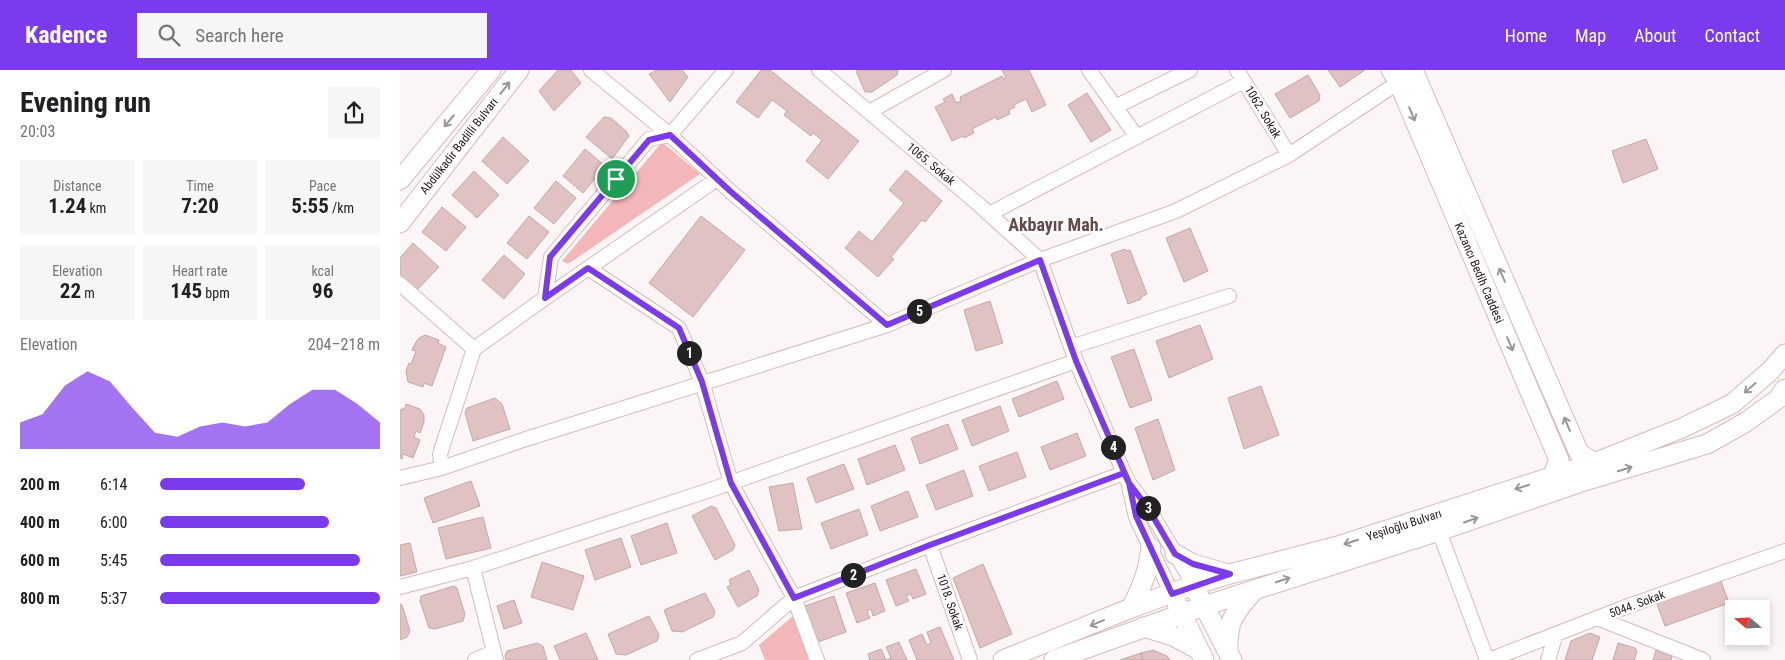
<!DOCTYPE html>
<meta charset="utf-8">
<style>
body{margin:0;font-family:"Roboto Condensed",sans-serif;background:#f6f6f6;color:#202124;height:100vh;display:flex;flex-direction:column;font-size:19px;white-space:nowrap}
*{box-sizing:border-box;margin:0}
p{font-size:16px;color:#757577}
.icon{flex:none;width:28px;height:28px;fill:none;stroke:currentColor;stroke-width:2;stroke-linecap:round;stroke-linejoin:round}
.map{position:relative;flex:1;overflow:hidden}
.drawer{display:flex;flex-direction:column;background:#fff;width:400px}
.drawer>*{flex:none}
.needle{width:32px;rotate:289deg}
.controls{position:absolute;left:1325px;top:530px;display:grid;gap:10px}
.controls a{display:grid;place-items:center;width:45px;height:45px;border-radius:0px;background:#fff;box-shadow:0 2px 8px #0003;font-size:25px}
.pin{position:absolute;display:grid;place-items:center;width:42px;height:42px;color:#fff;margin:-21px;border:2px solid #fff;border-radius:50%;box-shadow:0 1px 5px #0007}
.km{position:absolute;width:25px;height:25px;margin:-12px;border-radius:50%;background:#222;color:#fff;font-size:14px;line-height:25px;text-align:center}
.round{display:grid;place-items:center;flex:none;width:52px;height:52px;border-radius:0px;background:#f6f6f6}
.headline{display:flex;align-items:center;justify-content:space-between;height:85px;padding:0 20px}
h1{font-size:28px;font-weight:700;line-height:38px}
.stats{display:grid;grid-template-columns:repeat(3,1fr);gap:8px;height:85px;padding:5px 20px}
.stats div{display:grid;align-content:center;border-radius:0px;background:#f6f6f6;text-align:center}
.stats b{font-size:21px;font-weight:700}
.stats small{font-size:14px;font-weight:400}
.stats p{font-size:14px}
.chart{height:140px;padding:10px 20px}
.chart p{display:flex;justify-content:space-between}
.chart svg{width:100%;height:90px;margin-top:5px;fill:#7c3aed;opacity:.7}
ul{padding:0 20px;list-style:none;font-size:16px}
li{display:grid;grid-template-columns:80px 60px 1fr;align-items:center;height:38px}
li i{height:12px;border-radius:6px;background:#7c3aed}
header{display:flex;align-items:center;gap:30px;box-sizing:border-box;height:70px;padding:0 25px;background:#7c3aed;color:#fff}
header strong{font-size:24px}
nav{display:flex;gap:28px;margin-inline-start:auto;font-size:18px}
.search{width:350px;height:45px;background:#f6f6f6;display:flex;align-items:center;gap:12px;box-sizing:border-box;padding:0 18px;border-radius:0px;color:#757577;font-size:19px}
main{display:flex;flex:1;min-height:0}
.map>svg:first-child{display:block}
</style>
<header>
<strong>Kadence</strong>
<div class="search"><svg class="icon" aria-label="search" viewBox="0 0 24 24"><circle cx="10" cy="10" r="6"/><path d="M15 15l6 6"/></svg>Search here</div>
<nav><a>Home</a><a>Map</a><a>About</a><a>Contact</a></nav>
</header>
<main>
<section class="drawer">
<div class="headline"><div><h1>Evening run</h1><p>20:03</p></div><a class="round"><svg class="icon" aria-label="share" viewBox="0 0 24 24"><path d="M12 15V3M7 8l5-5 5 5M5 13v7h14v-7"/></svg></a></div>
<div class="stats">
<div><p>Distance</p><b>1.24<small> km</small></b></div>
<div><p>Time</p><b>7:20</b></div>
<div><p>Pace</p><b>5:55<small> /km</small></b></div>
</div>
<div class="stats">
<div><p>Elevation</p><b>22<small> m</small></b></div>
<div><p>Heart rate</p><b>145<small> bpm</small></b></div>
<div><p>kcal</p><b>96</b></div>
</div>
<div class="chart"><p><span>Elevation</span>204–218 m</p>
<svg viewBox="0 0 160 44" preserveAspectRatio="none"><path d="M0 44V31L10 27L20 13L30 6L40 11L50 24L60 36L70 38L80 33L90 31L100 33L110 31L120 22L130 15L140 15L150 22L160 31V44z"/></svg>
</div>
<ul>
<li><b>200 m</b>6:14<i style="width:66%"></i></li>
<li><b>400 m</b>6:00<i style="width:77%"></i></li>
<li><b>600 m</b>5:45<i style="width:91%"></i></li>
<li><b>800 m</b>5:37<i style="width:100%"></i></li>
</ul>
</section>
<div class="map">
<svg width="1385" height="590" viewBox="0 0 1385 590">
<rect width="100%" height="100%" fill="#fbf5f5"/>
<path fill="#f3b6b9" d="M262 72 300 104 168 194 162 191Z
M394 545 410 590H365L359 575Z"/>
<path fill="#e1c2c3" stroke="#c5a7a8" d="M158 0H171L181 13 154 41 139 21Z
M257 0H282L288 7 270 32 249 4Z
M361 0H370L459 71 428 109 406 91 422 70 413 63 411 66 384 45 387 41 372 30 358 48 336 32Z
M457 0H498L497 5 472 22H465L456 1Z
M602 0H629L646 35 632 42 626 29 614 35 615 37 609 40 610 44 597 50 596 47 572 59 574 63 564 68 563 66 552 71 535 37 545 32 543 29 552 24 556 33 561 31 560 27 602 6 603 9 606 8Z
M928 0H965L940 17Z
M908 5 920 25 919 31 890 48 875 24Z
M687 23 711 60 691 72 668 35Z
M204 47 211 48 226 61 229 66 212 89 186 67Z
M103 67 129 91 107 114 82 91Z
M1246 69 1258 99 1223 113 1212 81Z
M185 79 205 96 183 123 163 106Z
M506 100 542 131 525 152 522 150 491 187 494 189 478 207 445 178 459 161 472 172 504 133 489 120Z
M74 101 99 125 77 148 52 125Z
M156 111 176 128 154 154 134 138Z
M42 137 66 157 46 181 22 162Z
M129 146 149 162 127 189 107 173Z
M301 146 345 180 293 247 249 213Z
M790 158 808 201 784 212 766 168Z
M13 173 39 197 17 220 0 204V188Z
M725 179 726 181 730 180 747 224 741 227V229L728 234 711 184Z
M104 185 125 204 104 229 82 210Z
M590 231 603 273 576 281 564 240Z
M800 255 813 289 769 308 756 271Z
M25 265 39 270 38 273 46 277 32 316 24 313 23 317 8 312 6 301 9 293 11 294 16 281 12 280 16 272 19 268Z
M734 279 752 330 730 338 711 287Z
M657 311 664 329 619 347 612 329Z
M861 316 879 365 844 379 828 328Z
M95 328 102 334 110 359 73 371 65 343 67 338Z
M6 334 20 339 24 345V352L20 363 16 361 14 367 20 370 13 388 3 384 2 389 0 388V340L5 338Z
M600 336 609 361 572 376 562 350Z
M758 349 775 400 753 410 735 358Z
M548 354 558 379 520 394 511 368Z
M677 363 686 386 650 400 641 377Z
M495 375 505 400 467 415 458 389Z
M617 382 626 407 589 421 579 396Z
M444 394 454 419 416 433 407 408Z
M564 400 573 426 536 440 526 415Z
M71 411 80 436 33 453 24 428Z
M393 413 402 459 379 461 369 417Z
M508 421 518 447 480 461 471 436Z
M311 436 316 438 335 475 333 480 315 490 292 446Z
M459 439 468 465 431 479 421 453Z
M83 447 91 478 46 489 38 458Z
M267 453 277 483 241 495 231 466Z
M221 468 231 497 195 510 185 480Z
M10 473 17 502 0 506V475Z
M142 492 184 506 173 540 131 527Z
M583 494 612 564 580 578 553 508Z
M516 499 526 524 513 529 511 524 506 526 509 531 496 536 486 510Z
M349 500 359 520 357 526 338 537 327 517 331 515 329 510Z
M1320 508 1329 533 1265 556 1256 531Z
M475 513 485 541 473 546 471 539 467 541 470 548 457 553 446 523Z
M54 516 57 518 65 544 63 551 35 559 29 558 20 531 21 526Z
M305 523 315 542 313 547 282 562 272 561 264 540Z
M434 526 446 562 418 572 405 536Z
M114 530 122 553 104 559 97 536Z
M0 534 2 535 10 561 7 567 0 570Z
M249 546 259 565 257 571 226 585 216 584 208 564Z
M540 557 554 590H517L509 570 522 564 527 575 531 573 527 562Z
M186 563 198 590H160L154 576Z
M1190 563 1200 567 1192 590H1165L1171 571Z
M499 572 507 590H470L468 584 481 579 486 590 491 588 486 577Z
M137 573 143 576 147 590H106L105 586 107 581Z
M1218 573 1235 578 1237 582 1234 590H1213Z
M753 580 767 586 770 590H743L741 583Z
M1256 580 1272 586 1271 590H1253Z
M741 583 743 590H720Z"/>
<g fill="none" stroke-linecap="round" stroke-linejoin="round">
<defs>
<path id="street" d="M191 0 270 65 330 121 487 255
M419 0 577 133 640 190 676 291 724 403 729 413 748 438 794 515
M689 0 737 67
M837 0 889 85
M715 37 790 0
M469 42 544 0
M589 144 844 11
M188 198 279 258 302 312 331 413 394 528 417 590
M0 214 74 279
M145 228 317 109
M671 277 829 226
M42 398 40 384 74 279 145 228 151 187 249 69 270 65 326 0
M0 408 42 398 126 369 487 255 640 190 776 141 889 85 1005 8
M729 416 736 447 772 524
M1039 461 1087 590
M530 475 570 590
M73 498 96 590
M0 517 73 498 313 419 676 291
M1197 548 1303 590
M75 590 93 582
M297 590 342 573 394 528 530 475 724 403
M1089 590 1228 536 1385 481
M1148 590 1156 564"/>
<path id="secondary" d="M991 0 998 11 1159 390 1152 407
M1013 0 1179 383 1194 393
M0 110 91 0
M0 153 119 0
M775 484 793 494 828 504
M798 524 832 590
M777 534 804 590
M731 538C742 517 748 502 751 478
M743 557 773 566 799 580
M828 581C827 549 835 543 854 520
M603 590 731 538 794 515 830 504 938 476 1194 393 1282 358 1332 334 1370 301 1385 284
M654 590 804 536 1039 461 1178 413 1307 374 1346 352 1378 329 1385 319"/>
</defs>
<use href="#street" stroke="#d9babb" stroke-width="16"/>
<use href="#secondary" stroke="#d9babb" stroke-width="21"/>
<use href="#street" stroke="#fff" stroke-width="14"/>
<use href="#secondary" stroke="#fff" stroke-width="19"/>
</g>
<defs><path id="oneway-shaft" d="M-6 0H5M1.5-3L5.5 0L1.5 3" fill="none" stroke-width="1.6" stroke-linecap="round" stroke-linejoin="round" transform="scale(1.25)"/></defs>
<g stroke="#9b9696">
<use href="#oneway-shaft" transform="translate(105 18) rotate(-52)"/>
<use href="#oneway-shaft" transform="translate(1012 44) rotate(67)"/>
<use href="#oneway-shaft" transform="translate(49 51) rotate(130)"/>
<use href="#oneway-shaft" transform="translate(1102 205) rotate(-113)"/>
<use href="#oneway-shaft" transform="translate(1110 274) rotate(67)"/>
<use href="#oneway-shaft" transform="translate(1350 318) rotate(139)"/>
<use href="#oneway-shaft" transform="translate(1167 354) rotate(-113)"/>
<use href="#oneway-shaft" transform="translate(1225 399) rotate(-17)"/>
<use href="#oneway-shaft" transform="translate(1122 417) rotate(162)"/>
<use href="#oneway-shaft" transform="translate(1071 450) rotate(-19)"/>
<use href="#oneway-shaft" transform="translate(951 472) rotate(162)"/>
<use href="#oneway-shaft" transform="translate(883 510) rotate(-18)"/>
<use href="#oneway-shaft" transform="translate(697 553) rotate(157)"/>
</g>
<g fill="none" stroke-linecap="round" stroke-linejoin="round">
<defs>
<path id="route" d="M216 109 150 187 145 228 188 198 279 258 302 312 331 413 394 528 530 475 724 403 729 413 748 438 775 484 793 494 830 504 772 524 736 446 729 413 676 291 640 190 487 255 330 121 270 65 249 70 216 109"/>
</defs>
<use href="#route" stroke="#fff" stroke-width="10"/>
<use href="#route" stroke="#7c3aed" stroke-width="6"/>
</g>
<g text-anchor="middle" stroke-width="5" stroke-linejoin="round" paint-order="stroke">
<g font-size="12" fill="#201516" stroke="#fff">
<text transform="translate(863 42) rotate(59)" y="4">1062. Sokak</text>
<text transform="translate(59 76) rotate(-52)" y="4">Abdülkadir Badilli Bulvarı</text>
<text transform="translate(531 94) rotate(40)" y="4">1065. Sokak</text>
<text transform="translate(1079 203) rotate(67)" y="4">Kazancı Bedih Caddesi</text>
<text transform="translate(1004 455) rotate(-18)" y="4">Yeşiloğlu Bulvarı</text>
<text transform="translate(550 532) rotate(71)" y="4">1018. Sokak</text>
<text transform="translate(1237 534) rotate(-20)" y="4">5044. Sokak</text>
</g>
<g font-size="18" font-weight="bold" fill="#634a4b" stroke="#fff">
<text x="656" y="161">Akbayır Mah.</text>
</g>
</g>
</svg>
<div class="controls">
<a><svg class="needle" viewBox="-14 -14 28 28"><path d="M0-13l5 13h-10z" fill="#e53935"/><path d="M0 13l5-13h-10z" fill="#757577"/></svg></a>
</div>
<div class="pin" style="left:216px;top:109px;background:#1e9e55"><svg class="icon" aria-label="arrive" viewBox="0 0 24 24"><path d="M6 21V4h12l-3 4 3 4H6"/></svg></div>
<b class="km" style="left:289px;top:283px">1</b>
<b class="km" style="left:453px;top:505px">2</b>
<b class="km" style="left:748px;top:438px">3</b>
<b class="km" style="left:713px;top:377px">4</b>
<b class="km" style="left:519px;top:241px">5</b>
</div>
</main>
